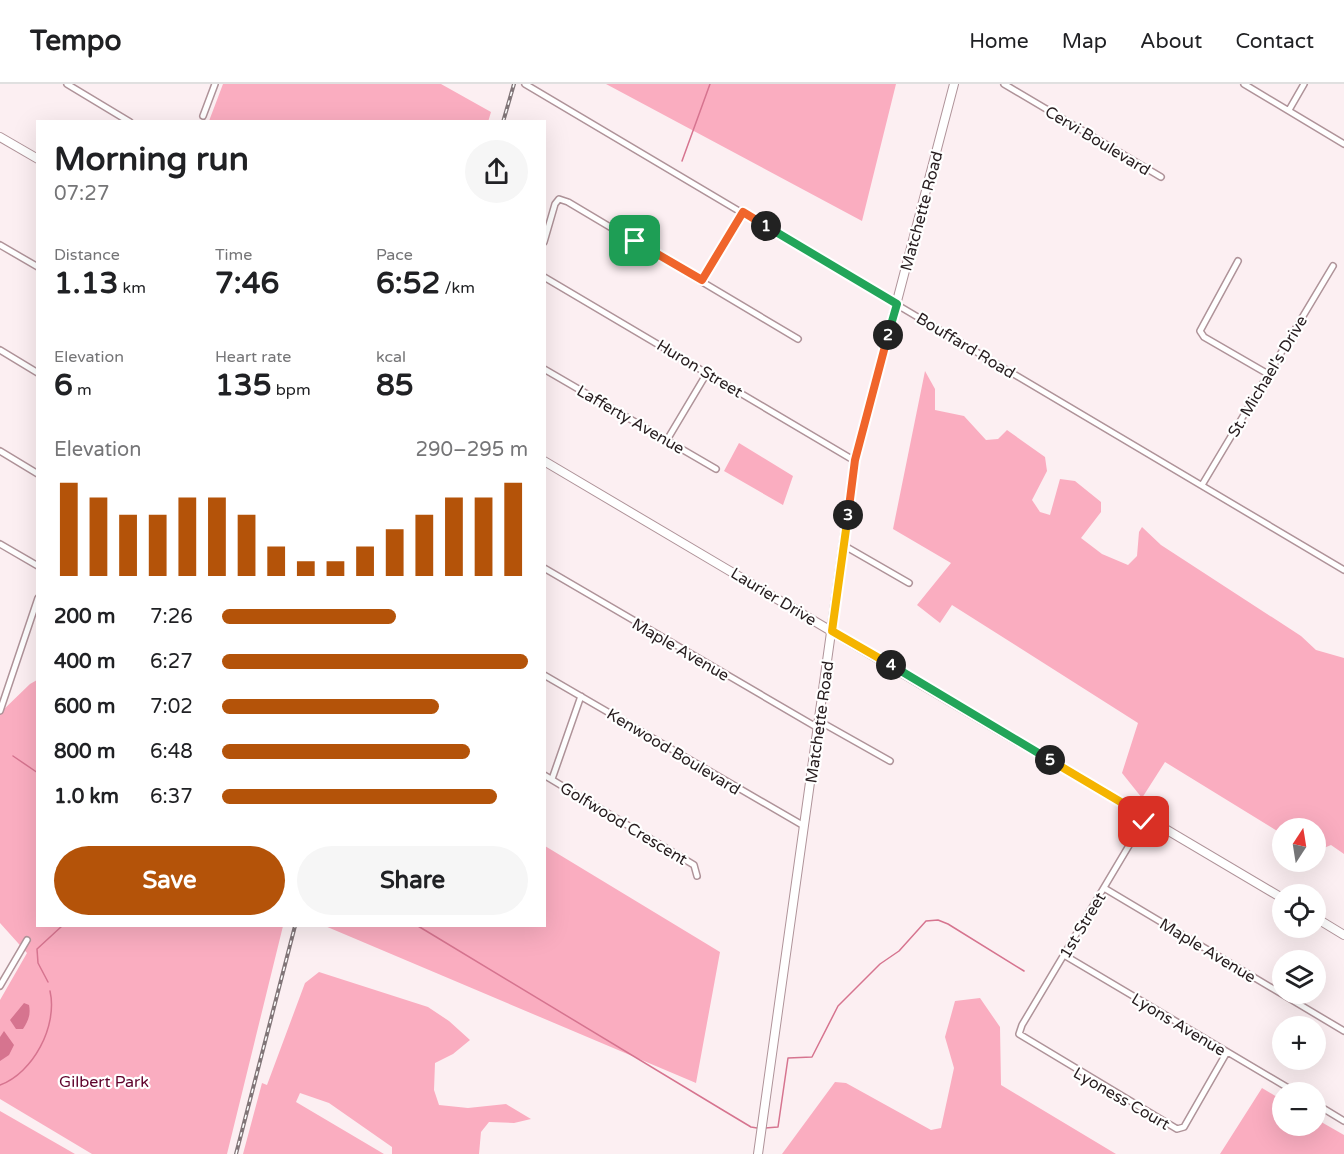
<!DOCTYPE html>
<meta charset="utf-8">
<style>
body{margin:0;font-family:"Varela Round",sans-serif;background:#f6f6f6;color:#202124;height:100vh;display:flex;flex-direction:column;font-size:22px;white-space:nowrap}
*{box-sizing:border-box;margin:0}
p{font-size:20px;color:#757577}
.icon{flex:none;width:33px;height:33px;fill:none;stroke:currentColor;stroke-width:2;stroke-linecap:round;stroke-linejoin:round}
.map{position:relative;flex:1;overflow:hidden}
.drawer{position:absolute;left:36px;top:36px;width:510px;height:807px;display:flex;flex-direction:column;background:#fff;border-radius:0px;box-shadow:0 6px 24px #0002}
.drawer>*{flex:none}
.needle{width:39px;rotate:12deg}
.buttons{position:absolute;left:1272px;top:734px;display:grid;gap:12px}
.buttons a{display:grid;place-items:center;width:54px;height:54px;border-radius:50%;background:#fff;box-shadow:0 6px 24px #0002;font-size:30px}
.pin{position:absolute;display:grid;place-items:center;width:51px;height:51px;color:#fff;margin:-26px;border-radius:12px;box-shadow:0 3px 9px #0006}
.km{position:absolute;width:30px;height:30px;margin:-15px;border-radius:50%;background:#222;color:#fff;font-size:16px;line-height:30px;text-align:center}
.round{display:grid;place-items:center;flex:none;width:63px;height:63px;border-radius:32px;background:#f6f6f6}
.head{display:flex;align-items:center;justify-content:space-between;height:102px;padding:0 18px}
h1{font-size:33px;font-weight:800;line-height:45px}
.metrics{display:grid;grid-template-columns:repeat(3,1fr);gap:9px;height:102px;padding:6px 18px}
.metrics div{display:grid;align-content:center}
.metrics b{font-size:30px;font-weight:800}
.metrics small{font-size:16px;font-weight:400}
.metrics p{font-size:16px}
.chart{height:168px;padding:12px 18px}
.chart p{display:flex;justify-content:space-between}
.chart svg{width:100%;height:108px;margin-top:6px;stroke:#b45309;stroke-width:6}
.button{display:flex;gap:12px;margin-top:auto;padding:12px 18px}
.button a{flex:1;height:69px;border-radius:36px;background:#b45309;color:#fff;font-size:24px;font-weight:800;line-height:69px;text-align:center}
.button a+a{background:#f6f6f6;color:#202124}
ul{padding:0 18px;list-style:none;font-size:20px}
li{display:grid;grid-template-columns:96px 72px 1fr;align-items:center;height:45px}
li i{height:15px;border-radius:8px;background:#b45309}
header{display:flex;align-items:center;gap:36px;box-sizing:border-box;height:84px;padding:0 30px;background:#fff;border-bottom:2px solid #e0e0e0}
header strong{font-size:28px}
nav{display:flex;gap:33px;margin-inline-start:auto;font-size:21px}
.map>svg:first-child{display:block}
</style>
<header>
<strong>Tempo</strong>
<nav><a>Home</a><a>Map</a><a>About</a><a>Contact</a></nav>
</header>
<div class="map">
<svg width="1344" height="1070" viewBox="0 0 1344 1070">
<rect width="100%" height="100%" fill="#fceff2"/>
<path fill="#faadc0" d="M223 0H441L491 28 488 38 209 37Z
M606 0H896L862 137Z
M925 287 935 305V326L964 332 986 356 998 355 1007 346 1045 373 1047 387 1032 416 1040 428 1050 431 1060 395 1075 397 1101 418V428L1081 454 1102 470 1128 481 1137 472 1139 448 1142 443 1161 461 1301 552 1316 566 1344 574V770L1331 761 1319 766 1316 765V744H1282V750L1165 678 1142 714 1122 689 1138 639 952 521 940 539 917 521 951 479 893 445Z
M739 359 793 392 783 421 724 387Z
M37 596 38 842H283L227 1070H92L0 1015V916L27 869 0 839V629L30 600Z
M545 762 720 868 696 999 325 842H544Z
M319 888 428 923 449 937 470 956 453 970 435 979 434 1006 439 1021 468 1024 506 1020 531 1035 514 1039 489 1038 481 1048 479 1070H392V1063L329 1019 300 1009 296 1018 384 1070H243L262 999 267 1001 305 899Z
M980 914 1000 943 1001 1001 1116 1070H782L835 998 846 999 931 1046 941 1044 954 984 945 953 955 917Z
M1262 1004 1282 1016V1041H1316V1035L1344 1051V1070H1220Z
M0 1027 75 1070H0Z"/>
<path fill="#d6748f" d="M24 919 29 921C31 931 28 937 23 945H16L10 936Z
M4 947 14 961 9 971 0 977V953Z"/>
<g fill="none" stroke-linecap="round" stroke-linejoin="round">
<path stroke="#d6748f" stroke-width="1.5" d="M682 77 710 0
M13 672 38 689
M418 842 721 1025 751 1043 757 1044
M48 898 38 879 37 865 62 842
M0 1001C33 989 58 942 50 907
M765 1044 778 1043 788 974 812 973 838 922 880 880 899 867 926 837 938 836 948 840 1024 887"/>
<defs>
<path id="street" d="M67 0 130 38
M525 0 1344 486
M1004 0 1161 93
M1244 0 1344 60
M1289 26 1304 0
M203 32 215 0
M544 158 555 120 559 115 568 118 798 255
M0 161 38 183
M1238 177 1200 247 1204 253 1268 290
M544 193 855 377
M702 196 743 128
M0 266 38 289
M544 285 716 385
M667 356 707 289
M0 367 38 390
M1202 401 1333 182
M0 460 38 482
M843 461 909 499
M544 484 818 644
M544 591 804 742
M0 627 38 514
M819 637 890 677
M544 691 694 781 697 792
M552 695 581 612
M1146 733 1022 941 1019 950 1177 1045 1184 1043 1227 968
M1104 804 1344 947
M1064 871 1295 1008
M0 902 27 856
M1316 1020 1344 1037"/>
<path id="secondary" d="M0 53 38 75
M544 377 1282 814
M1316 834 1344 851
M758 1070 855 377 954 0"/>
</defs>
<use href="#street" stroke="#af9399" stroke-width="8"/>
<use href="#secondary" stroke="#af9399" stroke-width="10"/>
<use href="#street" stroke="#fff" stroke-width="5"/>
<use href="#secondary" stroke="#fff" stroke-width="8"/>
<defs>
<path id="rail" d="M503 38 514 0
M236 1070 295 842"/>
</defs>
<use href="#rail" stroke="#817578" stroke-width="4"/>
<use href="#rail" stroke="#fff" stroke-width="1.5" stroke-dasharray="4.5" stroke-linecap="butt"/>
</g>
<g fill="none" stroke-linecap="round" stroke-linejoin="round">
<defs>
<path id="split-1" d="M635 157 702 196 743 128 766 142"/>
<path id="split-2" d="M766 142 897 220 888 251"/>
<path id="split-3" d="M848 431 855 376 888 251"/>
<path id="split-4" d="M848 431 832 547 891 581"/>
<path id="split-5" d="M891 581 1050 676"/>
<path id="split-6" d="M1050 676 1146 733 1144 738"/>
</defs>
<use href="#split-1" stroke="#fff" stroke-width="12"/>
<use href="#split-2" stroke="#fff" stroke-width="12"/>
<use href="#split-3" stroke="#fff" stroke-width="12"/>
<use href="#split-4" stroke="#fff" stroke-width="12"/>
<use href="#split-5" stroke="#fff" stroke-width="12"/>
<use href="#split-6" stroke="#fff" stroke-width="12"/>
<use href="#split-1" stroke="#f0652b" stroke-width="8"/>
<use href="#split-2" stroke="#22a559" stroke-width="8"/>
<use href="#split-3" stroke="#f0652b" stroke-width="8"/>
<use href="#split-4" stroke="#f5b400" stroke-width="8"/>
<use href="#split-5" stroke="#22a559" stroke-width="8"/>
<use href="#split-6" stroke="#f5b400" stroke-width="8"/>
</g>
<g text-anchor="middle" stroke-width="4.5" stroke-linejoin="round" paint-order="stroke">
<g font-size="16" fill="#271d1f" stroke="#fff">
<text transform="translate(1098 56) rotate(31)" y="6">Cervi Boulevard</text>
<text transform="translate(921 127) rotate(-75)" y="6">Matchette Road</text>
<text transform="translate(966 261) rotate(31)" y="6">Bouffard Road</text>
<text transform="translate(700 284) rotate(31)" y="6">Huron Street</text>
<text transform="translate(1267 292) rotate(-59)" y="6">St. Michael's Drive</text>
<text transform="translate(631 335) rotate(30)" y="6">Lafferty Avenue</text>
<text transform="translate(774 512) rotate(31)" y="6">Laurier Drive</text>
<text transform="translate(681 565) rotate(30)" y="6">Maple Avenue</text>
<text transform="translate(819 638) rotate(-82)" y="6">Matchette Road</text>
<text transform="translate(674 667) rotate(31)" y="6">Kenwood Boulevard</text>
<text transform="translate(624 739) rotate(31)" y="6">Golfwood Crescent</text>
<text transform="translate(1082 841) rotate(-59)" y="6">1st Street</text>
<text transform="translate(1208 866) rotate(31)" y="6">Maple Avenue</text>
<text transform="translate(1179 940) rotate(31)" y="6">Lyons Avenue</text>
<text transform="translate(1122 1014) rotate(30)" y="6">Lyoness Court</text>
</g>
<g font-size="16" fill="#5f022b" stroke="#fff">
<text x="104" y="1003">Gilbert Park</text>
</g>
</g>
</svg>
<div class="buttons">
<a><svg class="needle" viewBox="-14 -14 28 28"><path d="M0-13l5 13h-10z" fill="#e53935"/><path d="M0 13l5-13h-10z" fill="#757577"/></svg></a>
<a><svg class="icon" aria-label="locate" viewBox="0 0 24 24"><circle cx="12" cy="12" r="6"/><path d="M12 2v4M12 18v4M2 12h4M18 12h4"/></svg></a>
<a><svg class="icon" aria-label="layers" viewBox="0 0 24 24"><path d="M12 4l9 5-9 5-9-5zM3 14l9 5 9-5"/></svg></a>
<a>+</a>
<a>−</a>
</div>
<div class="pin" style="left:635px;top:157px;background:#1e9e55"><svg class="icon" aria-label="arrive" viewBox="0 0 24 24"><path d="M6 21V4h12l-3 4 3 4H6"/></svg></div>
<div class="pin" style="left:1144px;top:738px;background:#d93025"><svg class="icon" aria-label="check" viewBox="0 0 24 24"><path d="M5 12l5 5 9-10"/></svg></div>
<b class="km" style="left:766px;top:142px">1</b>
<b class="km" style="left:888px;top:251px">2</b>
<b class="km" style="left:848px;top:431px">3</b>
<b class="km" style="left:891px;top:581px">4</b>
<b class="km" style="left:1050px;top:676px">5</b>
<section class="drawer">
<div class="head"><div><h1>Morning run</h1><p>07:27</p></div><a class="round"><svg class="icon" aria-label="share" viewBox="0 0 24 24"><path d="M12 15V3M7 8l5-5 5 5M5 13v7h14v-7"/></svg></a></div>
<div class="metrics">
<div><p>Distance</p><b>1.13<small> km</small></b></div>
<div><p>Time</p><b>7:46</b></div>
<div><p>Pace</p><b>6:52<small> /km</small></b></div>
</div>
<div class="metrics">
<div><p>Elevation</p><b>6<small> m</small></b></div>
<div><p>Heart rate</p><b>135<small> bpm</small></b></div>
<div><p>kcal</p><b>85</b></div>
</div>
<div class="chart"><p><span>Elevation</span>290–295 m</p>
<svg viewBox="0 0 160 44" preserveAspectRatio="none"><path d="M5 44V6M15 44V12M25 44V19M35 44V19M45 44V12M55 44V12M65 44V19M75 44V32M85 44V38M95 44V38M105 44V32M115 44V25M125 44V19M135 44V12M145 44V12M155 44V6"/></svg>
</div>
<ul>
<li><b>200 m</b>7:26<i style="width:57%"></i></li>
<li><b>400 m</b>6:27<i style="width:100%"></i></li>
<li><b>600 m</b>7:02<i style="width:71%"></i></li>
<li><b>800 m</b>6:48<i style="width:81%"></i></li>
<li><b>1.0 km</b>6:37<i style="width:90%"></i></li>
</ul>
<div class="button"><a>Save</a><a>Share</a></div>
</section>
</div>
